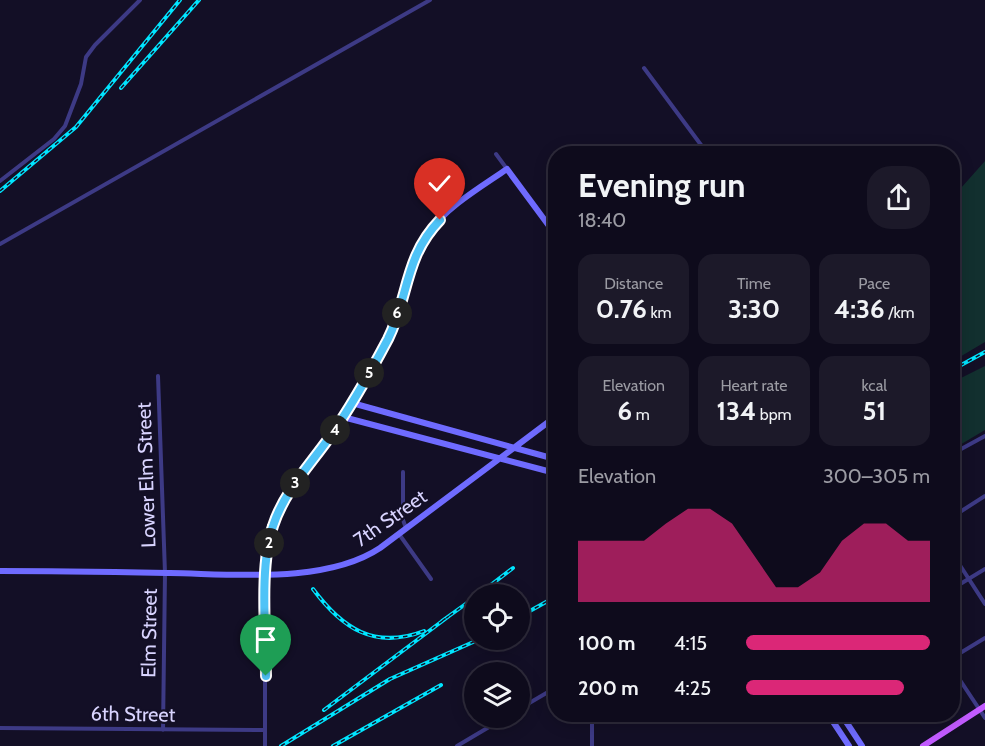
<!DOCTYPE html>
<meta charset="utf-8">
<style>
body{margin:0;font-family:Cabin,sans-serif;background:#1c1929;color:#f1f3f6;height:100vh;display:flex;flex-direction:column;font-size:22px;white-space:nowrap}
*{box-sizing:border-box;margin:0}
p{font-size:20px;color:#9b9ba3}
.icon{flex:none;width:33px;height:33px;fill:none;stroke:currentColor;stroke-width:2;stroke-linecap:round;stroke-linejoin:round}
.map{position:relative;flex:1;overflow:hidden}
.drawer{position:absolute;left:548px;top:146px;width:412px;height:576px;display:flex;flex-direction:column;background:#0e0b1c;border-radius:24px;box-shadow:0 3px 15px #0003,0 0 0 2px #2e2b3b}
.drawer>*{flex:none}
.fabs{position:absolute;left:464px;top:584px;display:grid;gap:12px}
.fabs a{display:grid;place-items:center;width:66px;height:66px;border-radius:50%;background:#0e0b1c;box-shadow:0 3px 15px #0003,0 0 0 2px #2e2b3b;font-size:30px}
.pin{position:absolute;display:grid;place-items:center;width:51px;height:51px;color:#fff;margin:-62px -26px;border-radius:50% 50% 50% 0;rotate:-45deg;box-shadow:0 0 6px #0007}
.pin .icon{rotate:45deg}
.km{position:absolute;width:30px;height:30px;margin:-15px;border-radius:50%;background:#222;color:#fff;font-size:16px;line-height:30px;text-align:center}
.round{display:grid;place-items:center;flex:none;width:63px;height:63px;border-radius:24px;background:#1c1929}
.overview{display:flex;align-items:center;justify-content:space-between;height:102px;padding:0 30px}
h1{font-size:33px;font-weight:800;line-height:45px}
.figures{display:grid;grid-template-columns:repeat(3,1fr);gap:9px;height:102px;padding:6px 30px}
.figures div{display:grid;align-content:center;border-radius:15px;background:#1c1929;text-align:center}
.figures b{font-size:26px;font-weight:800}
.figures small{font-size:16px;font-weight:400}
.figures p{font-size:16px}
.chart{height:168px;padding:12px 30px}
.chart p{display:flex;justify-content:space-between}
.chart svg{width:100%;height:108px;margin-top:6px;fill:#db2777;opacity:.7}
ul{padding:0 30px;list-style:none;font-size:20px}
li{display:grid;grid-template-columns:96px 72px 1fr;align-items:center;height:45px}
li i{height:15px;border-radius:8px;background:#db2777}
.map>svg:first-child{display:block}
</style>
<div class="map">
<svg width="985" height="746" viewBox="0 0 985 746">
<rect width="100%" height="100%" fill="#130f26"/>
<path fill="#12302f" d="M985 161V342L953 361V197Z
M985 366V430L953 449V382Z"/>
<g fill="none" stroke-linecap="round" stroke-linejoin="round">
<path stroke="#3d3a85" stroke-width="4" d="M644 68 707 153
M496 154 507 169
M0 181 54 139 65 126 81 84 86 57 95 45 140 0
M0 244 430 0
M158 376 165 573 163 730
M952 454 985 436
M403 472V520L406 528
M952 517 985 496
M399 534 431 579
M952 553 985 604
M952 589 985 569
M952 658 985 638
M952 668 985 718
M519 709 555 688
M0 728 265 730
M265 746V574
M457 746 506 717
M592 746V714"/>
<path stroke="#6f6bff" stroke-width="6" d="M352 403 555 459
M343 417 555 473
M0 571C57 571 113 572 170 573 234 574 326 584 380 548L555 417
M265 574C269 513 293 486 328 440 344 418 357 394 371 370 377 358 385 347 391 334 405 301 406 261 429 232 448 206 481 187 507 169L555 234
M828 714 849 746
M841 714 862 746"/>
<path stroke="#c25bff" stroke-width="6" d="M923 746 985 706"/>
<defs>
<path id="rail" d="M121 88 199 0
M0 191 76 127 180 0
M952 370 985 352
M313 589C342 628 374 650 424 631
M479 594 513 568
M519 617 555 597
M442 621 474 598
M324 710 449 616
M281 746 390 679 480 639
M333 746 441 685"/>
</defs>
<use href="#rail" stroke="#00e5ff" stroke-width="4"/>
<use href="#rail" stroke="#130f26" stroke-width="1.5" stroke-dasharray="4.5" stroke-linecap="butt"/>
</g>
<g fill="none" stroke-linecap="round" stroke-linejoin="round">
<defs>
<path id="route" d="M266 676C266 633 259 566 273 526 284 492 309 466 329 438 351 407 370 373 388 339 409 297 404 257 440 220"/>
</defs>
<use href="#route" stroke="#fff" stroke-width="12"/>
<use href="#route" stroke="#4fc3f7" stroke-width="8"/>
</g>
<g text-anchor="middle" stroke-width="4.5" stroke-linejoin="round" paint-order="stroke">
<g font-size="20" fill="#d9d4ff" stroke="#130f26">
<text transform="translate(146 475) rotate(-92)" y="7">Lower Elm Street</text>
<text transform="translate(390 518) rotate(-35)" y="7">7th Street</text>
<text transform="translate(149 633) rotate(-89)" y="7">Elm Street</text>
<text transform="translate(133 714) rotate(1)" y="7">6th Street</text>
</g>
</g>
</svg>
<div class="fabs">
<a><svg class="icon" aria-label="locate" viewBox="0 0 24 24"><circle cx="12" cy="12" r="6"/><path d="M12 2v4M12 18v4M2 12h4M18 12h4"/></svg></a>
<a><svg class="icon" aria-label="layers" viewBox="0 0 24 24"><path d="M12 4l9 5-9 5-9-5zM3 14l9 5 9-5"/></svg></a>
</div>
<div class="pin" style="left:266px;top:676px;background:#1e9e55"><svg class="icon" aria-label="arrive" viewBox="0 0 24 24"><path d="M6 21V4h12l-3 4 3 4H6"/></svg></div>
<div class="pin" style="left:440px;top:220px;background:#d93025"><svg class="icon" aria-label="check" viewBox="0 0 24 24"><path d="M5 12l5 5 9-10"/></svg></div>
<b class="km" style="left:269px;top:543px">2</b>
<b class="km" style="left:295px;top:483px">3</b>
<b class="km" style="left:335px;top:430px">4</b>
<b class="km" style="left:369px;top:373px">5</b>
<b class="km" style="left:397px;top:313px">6</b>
<section class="drawer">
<div class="overview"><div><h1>Evening run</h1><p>18:40</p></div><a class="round"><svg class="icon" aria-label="share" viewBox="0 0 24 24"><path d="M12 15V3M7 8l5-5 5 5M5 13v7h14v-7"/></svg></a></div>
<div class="figures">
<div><p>Distance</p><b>0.76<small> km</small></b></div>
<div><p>Time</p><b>3:30</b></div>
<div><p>Pace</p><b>4:36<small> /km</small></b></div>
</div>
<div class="figures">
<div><p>Elevation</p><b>6<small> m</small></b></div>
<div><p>Heart rate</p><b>134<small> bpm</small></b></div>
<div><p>kcal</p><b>51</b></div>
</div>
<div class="chart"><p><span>Elevation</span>300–305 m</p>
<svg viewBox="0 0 160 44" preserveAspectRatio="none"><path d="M0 44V19L10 19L20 19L30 19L40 12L50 6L60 6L70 12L80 25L90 38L100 38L110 32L120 19L130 12L140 12L150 19L160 19V44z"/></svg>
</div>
<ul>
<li><b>100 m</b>4:15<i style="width:100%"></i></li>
<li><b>200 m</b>4:25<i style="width:86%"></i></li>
</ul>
</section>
</div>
